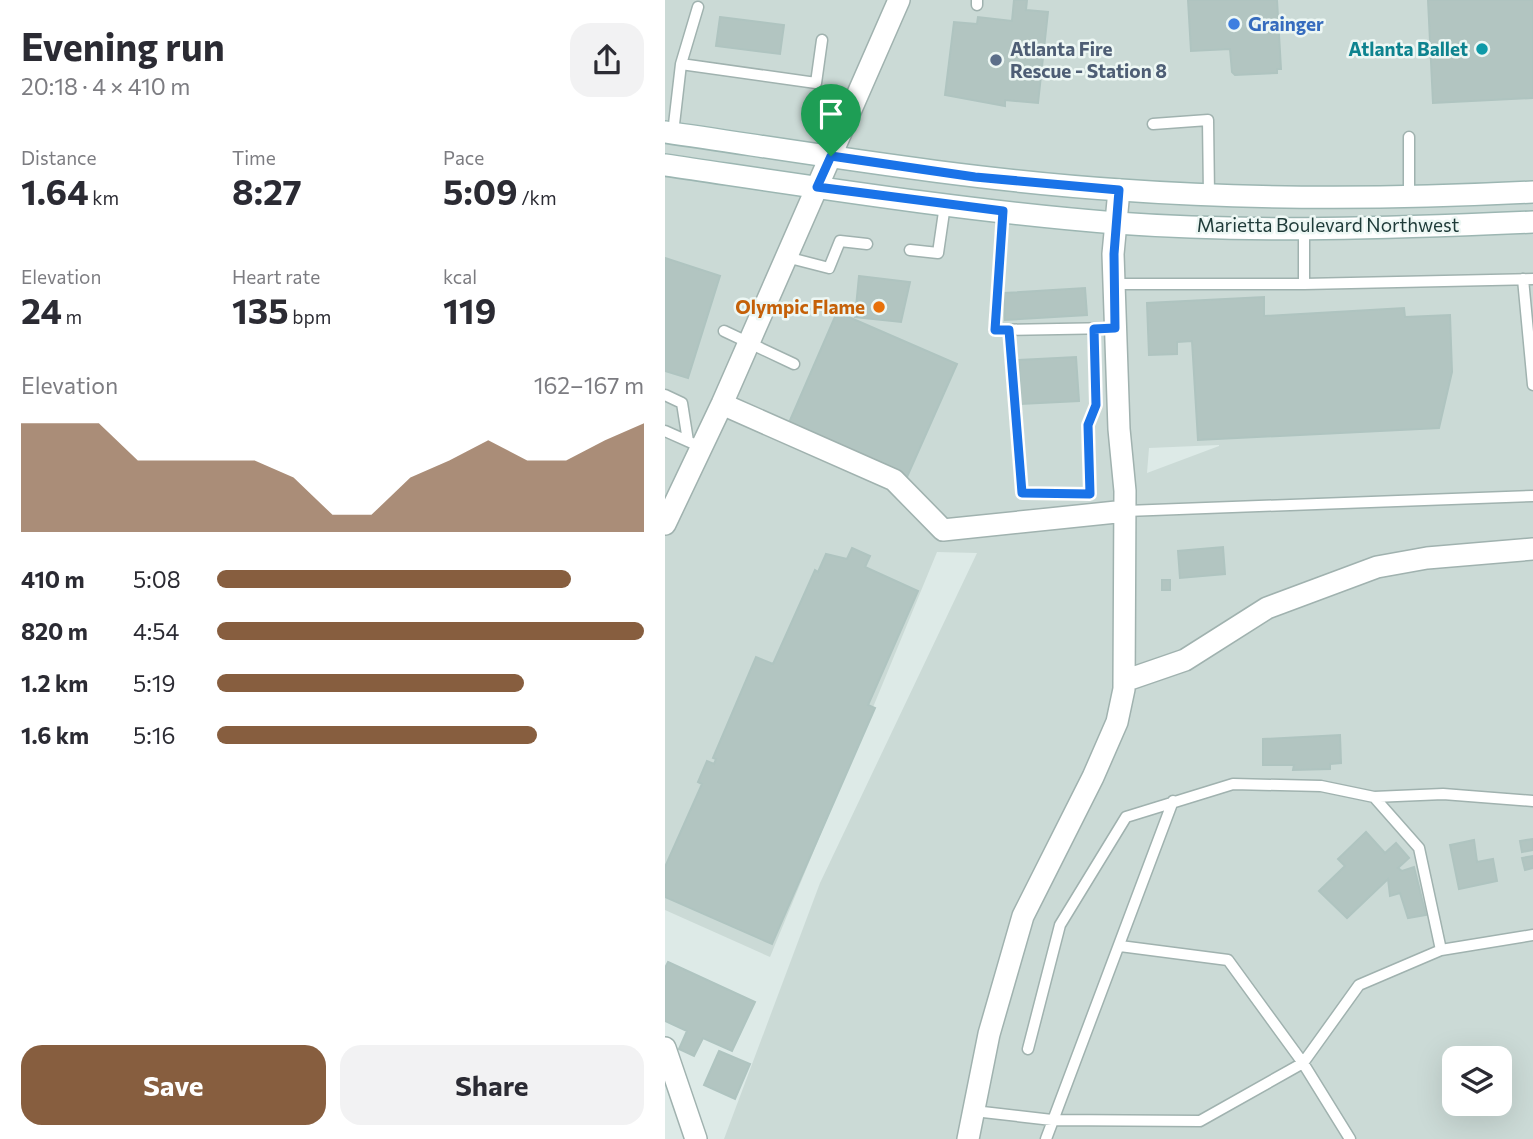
<!DOCTYPE html>
<meta charset="utf-8">
<style>
body{margin:0;font-family:Commissioner,sans-serif;background:#f2f2f3;color:#2b2b33;height:100vh;display:flex;flex-direction:column;font-size:26px;white-space:nowrap}
*{box-sizing:border-box;margin:0}
p{font-size:23px;color:#7c7c81}
.icon{flex:none;width:38px;height:38px;fill:none;stroke:currentColor;stroke-width:2;stroke-linecap:round;stroke-linejoin:round}
.map{position:relative;flex:1;overflow:hidden}
.sheet{display:flex;flex-direction:column;background:#fff;width:665px}
.sheet>*{flex:none}
.tools{position:absolute;left:777px;top:1046px;display:grid;gap:14px}
.tools a{display:grid;place-items:center;width:70px;height:70px;border-radius:14px;background:#fff;box-shadow:0 7px 28px #0002;font-size:35px}
.pin{position:absolute;display:grid;place-items:center;width:60px;height:60px;color:#fff;margin:-72px -30px;border-radius:50% 50% 50% 0;rotate:-45deg;box-shadow:0 0 7px #0007}
.pin .icon{rotate:45deg}
.round{display:grid;place-items:center;flex:none;width:74px;height:74px;border-radius:21px;background:#f2f2f3}
.overview{display:flex;align-items:center;justify-content:space-between;height:119px;padding:0 21px}
h1{font-size:38px;font-weight:700;line-height:52px}
.figures{display:grid;grid-template-columns:repeat(3,1fr);gap:10px;height:119px;padding:7px 21px}
.figures div{display:grid;align-content:center}
.figures b{font-size:35px;font-weight:700}
.figures small{font-size:19px;font-weight:400}
.figures p{font-size:19px}
.chart{height:196px;padding:14px 21px}
.chart p{display:flex;justify-content:space-between}
.chart svg{width:100%;height:126px;margin-top:7px;fill:#875e3f;opacity:.7}
.cta{display:flex;gap:14px;margin-top:auto;padding:14px 21px}
.cta a{flex:1;height:80px;border-radius:21px;background:#875e3f;color:#fff;font-size:28px;font-weight:700;line-height:80px;text-align:center}
.cta a+a{background:#f2f2f3;color:#2b2b33}
ul{padding:0 21px;list-style:none;font-size:23px}
li{display:grid;grid-template-columns:112px 84px 1fr;align-items:center;height:52px}
li i{height:18px;border-radius:9px;background:#875e3f}
main{display:flex;flex:1;min-height:0}
.map>svg:first-child{display:block}
</style>
<main>
<section class="sheet">
<div class="overview"><div><h1>Evening run</h1><p>20:18 · 4 × 410 m</p></div><a class="round"><svg class="icon" aria-label="share" viewBox="0 0 24 24"><path d="M12 15V3M7 8l5-5 5 5M5 13v7h14v-7"/></svg></a></div>
<div class="figures">
<div><p>Distance</p><b>1.64<small> km</small></b></div>
<div><p>Time</p><b>8:27</b></div>
<div><p>Pace</p><b>5:09<small> /km</small></b></div>
</div>
<div class="figures">
<div><p>Elevation</p><b>24<small> m</small></b></div>
<div><p>Heart rate</p><b>135<small> bpm</small></b></div>
<div><p>kcal</p><b>119</b></div>
</div>
<div class="chart"><p><span>Elevation</span>162–167 m</p>
<svg viewBox="0 0 160 44" preserveAspectRatio="none"><path d="M0 44V6L10 6L20 6L30 19L40 19L50 19L60 19L70 25L80 38L90 38L100 25L110 19L120 12L130 19L140 19L150 12L160 6V44z"/></svg>
</div>
<ul>
<li><b>410 m</b>5:08<i style="width:83%"></i></li>
<li><b>820 m</b>4:54<i style="width:100%"></i></li>
<li><b>1.2 km</b>5:19<i style="width:72%"></i></li>
<li><b>1.6 km</b>5:16<i style="width:75%"></i></li>
</ul>
<div class="cta"><a>Save</a><a>Share</a></div>
</section>
<div class="map">
<svg width="868" height="1139" viewBox="0 0 868 1139">
<rect width="100%" height="100%" fill="#ddeae7"/>
<path fill="#cbdad6" fill-rule="evenodd" d="M0 0H868V1139H59L155 883 312 553 272 552 105 957 0 910ZM554 445V446L482 473 484 448ZM789 1059H835V1104H789Z"/>
<path fill="#b2c5c1" stroke="#afc4c0" stroke-width="2" d="M349 0H362L361 10 383 12 373 103 340 100V106L280 95 289 22 312 24 313 17 347 21Z
M523 0H612L616 69H612V73L570 75 567 72 565 49 526 51Z
M763 0H868V98L768 103Z
M55 17 119 25 115 54 51 46Z
M0 258 55 276 23 378 0 371Z
M194 276 245 282 236 322 190 317Z
M420 288 422 315 340 320 339 293Z
M599 297V316L739 308 740 317 785 315 787 372 774 428 533 440 527 341 512 342V354L484 355 482 303Z
M172 312 292 364 242 477 123 425Z
M411 357 414 401 356 404 354 360Z
M558 547 560 574 515 578 513 551Z
M187 548 205 556 200 567 253 591 203 705 210 708 107 944 0 897V867L37 784 33 782 42 761 49 764 51 759 48 758 91 657 108 664 150 570 153 572 161 554 182 559Z
M497 580H505V590H497Z
M675 735 676 763 665 764V769L628 770 629 765H598V739Z
M701 832 720 853 731 843 744 858 733 868 737 871 749 867 761 915 743 918 735 893 725 896 723 879 682 918 654 891 680 866 673 859Z
M868 839V850L857 852 855 841Z
M809 840 812 862 828 859 832 881 794 889 785 845Z
M868 856V868L860 870 857 858Z
M3 962 90 1002 67 1051 38 1038 29 1056 14 1049 22 1031 0 1021V968Z
M54 1051 85 1064 70 1099 39 1085Z"/>
<g fill="none" stroke-linecap="round" stroke-linejoin="round">
<defs>
<path id="service" d="M312 5V0
M16 64 151 83 157 40
M488 124 543 120 544 195
M8 133 16 64 33 7
M744 137V195
M338 211 330 330 450 328
M639 229V284L868 279
M245 250 273 253 280 205
M121 257 164 268 175 241 202 244
M858 279 868 385
M449 284H639
M344 330 357 493 425 494 423 425 431 405 429 329
M59 331 129 364
M0 395 17 403 23 441
M0 431 27 443
M461 511 868 496
M709 797 754 848 776 950
M455 946 563 960 638 1063 685 1139
M363 1049 395 925 461 817 568 784 656 786 709 797 778 794 868 801
M309 1111 387 1120 535 1121 638 1063 694 985 776 950 868 935
M381 1139 508 801"/>
<path id="minor" d="M57 404 229 480 278 530 461 511
M0 524 57 404 234 0
M459 681 520 660 602 608 712 567 762 558 868 549
M0 1048 31 1139
M303 1139 324 1034 358 916 428 777 452 722 459 689 460 491 454 429 448 254 454 190"/>
<path id="secondary" d="M0 132C151 154 303 180 456 190 593 200 731 199 868 192
M0 165C150 187 300 211 451 223 590 233 729 228 868 222"/>
</defs>
<use href="#service" stroke="#a0b2af" stroke-width="13"/>
<use href="#minor" stroke="#a0b2af" stroke-width="24"/>
<use href="#secondary" stroke="#9cb6b2" stroke-width="24"/>
<use href="#service" stroke="#fff" stroke-width="10"/>
<use href="#minor" stroke="#fff" stroke-width="21"/>
<use href="#secondary" stroke="#fff" stroke-width="21"/>
</g>
<g fill="none" stroke-linecap="round" stroke-linejoin="round">
<defs>
<path id="route" d="M166 156 310 177 454 190 449 254 450 328 429 329 431 405 423 425 425 494 357 493 344 330H330L338 211 152 187Z"/>
</defs>
<use href="#route" stroke="#fff" stroke-width="14"/>
<use href="#route" stroke="#1a73e8" stroke-width="9"/>
</g>
<circle fill="#3f7fe0" stroke="#edf7f4" stroke-width="2.5" cx="569" cy="24" r="7"/>
<circle fill="#0f9aa8" stroke="#edf7f4" stroke-width="2.5" cx="817" cy="49" r="7"/>
<circle fill="#5c6f8a" stroke="#edf7f4" stroke-width="2.5" cx="331" cy="60" r="7"/>
<circle fill="#e8710a" stroke="#edf7f4" stroke-width="2.5" cx="214" cy="307" r="7"/>
<g text-anchor="middle" stroke-width="5" stroke-linejoin="round" paint-order="stroke">
<g font-size="19" font-weight="bold" fill="#366cbe" stroke="#edf7f4" text-anchor="start">
<text x="583" y="31">Grainger</text>
</g>
<g font-size="19" font-weight="bold" fill="#4e5e75" stroke="#edf7f4" text-anchor="start">
<text x="345" y="56">Atlanta Fire<tspan x="345" dy="22">Rescue - Station 8</tspan></text>
</g>
<g font-size="19" font-weight="bold" fill="#0d838f" stroke="#edf7f4" text-anchor="end">
<text x="803" y="56">Atlanta Ballet</text>
</g>
<g font-size="19" fill="#1e3a38" stroke="#edf7f4">
<text x="663" y="232">Marietta Boulevard Northwest</text>
</g>
<g font-size="19" font-weight="bold" fill="#c56008" stroke="#edf7f4" text-anchor="end">
<text x="200" y="314">Olympic Flame</text>
</g>
</g>
</svg>
<div class="tools">
<a><svg class="icon" aria-label="layers" viewBox="0 0 24 24"><path d="M12 4l9 5-9 5-9-5zM3 14l9 5 9-5"/></svg></a>
</div>
<div class="pin" style="left:166px;top:156px;background:#1e9e55"><svg class="icon" aria-label="arrive" viewBox="0 0 24 24"><path d="M6 21V4h12l-3 4 3 4H6"/></svg></div>
</div>
</main>
